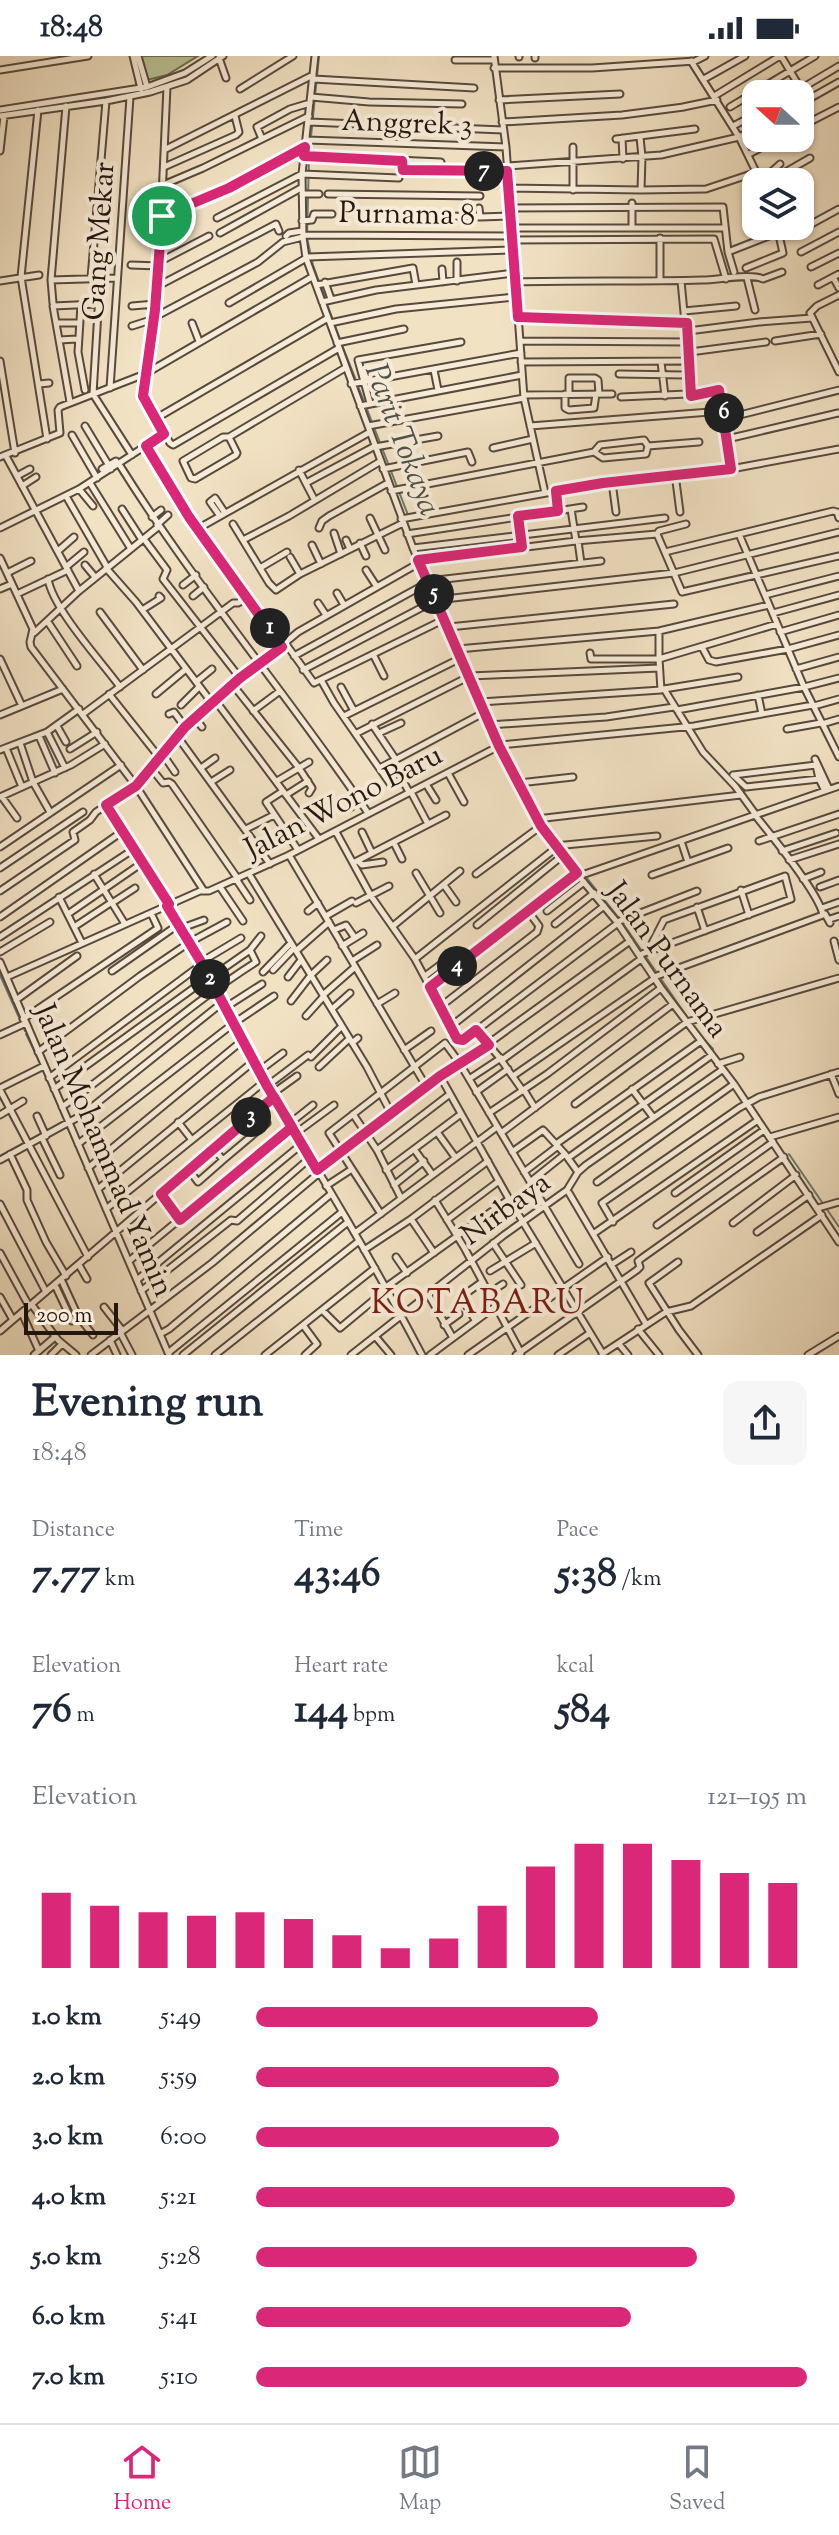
<!DOCTYPE html>
<meta charset="utf-8">
<style>
body{margin:0;font-family:"Sorts Mill Goudy",serif;background:#f6f6f7;color:#1f2937;height:100vh;display:flex;flex-direction:column;font-size:30px;white-space:nowrap}
*{box-sizing:border-box;margin:0}
p{font-size:26px;color:#747a83}
.icon{flex:none;width:44px;height:44px;fill:none;stroke:currentColor;stroke-width:2;stroke-linecap:round;stroke-linejoin:round}
.map{position:relative;height:1299px;overflow:hidden}
.panel{display:flex;flex-direction:column;background:#fff;flex:1}
.panel>*{flex:none}
.needle{width:52px;rotate:291deg}
.fabs{position:absolute;left:742px;top:24px;display:grid;gap:16px}
.fabs a{display:grid;place-items:center;width:72px;height:72px;border-radius:16px;background:#fff;box-shadow:0 2px 6px #0004;font-size:40px}
.scale{position:absolute;left:24px;bottom:20px;width:94px;box-sizing:border-box;padding-left:8px;border:4px solid #25160f;border-top:0;font-size:22px;line-height:28px;white-space:nowrap;color:#25160f;-webkit-text-stroke:6px #f7ecd9;paint-order:stroke}
.pin{position:absolute;display:grid;place-items:center;width:68px;height:68px;color:#fff;margin:-34px;border:4px solid #fff;border-radius:50%;box-shadow:0 2px 8px #0007}
.km{position:absolute;width:40px;height:40px;margin:-20px;border-radius:50%;background:#222;color:#fff;font-size:22px;line-height:40px;text-align:center}
.round{display:grid;place-items:center;flex:none;width:84px;height:84px;border-radius:16px;background:#f6f6f7}
.overview{display:flex;align-items:center;justify-content:space-between;height:136px;padding:0 32px}
h1{font-size:44px;font-weight:700;line-height:60px}
.figures{display:grid;grid-template-columns:repeat(3,1fr);gap:12px;height:136px;padding:8px 32px}
.figures div{display:grid;align-content:center}
.figures b{font-size:40px;font-weight:700}
.figures small{font-size:22px;font-weight:400}
.figures p{font-size:22px}
.chart{height:224px;padding:16px 32px}
.chart p{display:flex;justify-content:space-between}
.chart svg{width:100%;height:144px;margin-top:8px;stroke:#db2777;stroke-width:6}
ul{padding:0 32px;list-style:none;font-size:26px}
li{display:grid;grid-template-columns:128px 96px 1fr;align-items:center;height:60px}
li i{height:20px;border-radius:10px;background:#db2777}
.status{display:flex;justify-content:space-between;align-items:center;height:56px;padding:0 40px;background:#fff;direction:ltr}
.status svg{height:22px;fill:currentColor}
.menu{display:flex;justify-content:space-around;align-items:center;height:112px;border-top:2px solid #e0e1e3;background:#fff;font-size:22px;color:#747a83}
.menu a{display:grid;justify-items:center;gap:4px}
.menu .selected{color:#db2777}
.map>svg:first-child{display:block}
</style>
<div class="status"><b>18:48</b><svg viewBox="0 0 49 12"><path d="M0 12V9h3v3zM5 12V6h3v6zM10 12V3h3v9zM15 12V0h3v12zM26 1h20v11H26zM47 4h2v5h-2z"/></svg></div>
<div class="map">
<svg width="839" height="1299" viewBox="0 0 839 1299">
<rect width="100%" height="100%" fill="#f2e2c4"/>
<filter id="stains"><feTurbulence type="fractalNoise" baseFrequency=".0025" numOctaves="4"/><feColorMatrix values="0 0 0 0 .2 0 0 0 0 .09 0 0 0 0 .02 0 0 0 .5 -.17"/></filter>
<radialGradient id="worn" r=".72"><stop offset=".6" stop-color="#630" stop-opacity="0"/><stop offset="1" stop-color="#630" stop-opacity=".3"/></radialGradient>
<path fill="#bac394" stroke="#706c52" stroke-width="2" d="M141 0H198L167 19 147 24Z"/>
<g fill="none" stroke-linecap="round" stroke-linejoin="round">
<path stroke="#6c7b72" stroke-width="2" d="M311 81 319 0
M309 103 307 182 313 209 325 242
M327 248 340 283
M342 289 356 324
M358 330 408 459
M422 494 433 522
M435 528 440 540
M443 546 484 643
M487 649 494 665
M497 671 519 724
M528 740 546 771 582 817
M586 821 622 866 698 977 713 993
M0 919 25 975
M26 978 41 1009
M43 1014 66 1067
M68 1071 145 1250
M789 1098 839 1171"/>
<defs>
<path id="minor" d="M133 0 141 33
M138 0 147 31
M315 0 302 118 303 181 306 202 413 492 499 690 541 770 562 800 617 866 661 932 734 1028 839 1186
M494 0 506 91 524 342 545 437
M781 0 801 33
M519 1V0
M219 2 226 22
M535 2V0
M455 4H494
M691 5 739 81 756 72
M494 12H592L695 5 705 0
M0 14 88 0
M313 23 474 32
M704 23 745 0
M167 31 159 206 143 340 170 387 173 389 339 292
M240 33 293 0
M792 38 839 10
M716 39 780 0
M311 41 369 46 462 48
M499 44 620 38
M800 48 839 26
M683 51 717 44
M730 51 815 0
M0 54 147 31 185 17 212 0
M38 54 21 221 47 383
M0 60 106 45 150 36 187 24 223 0
M309 66 503 74
M502 66 622 59 684 51
M735 69 756 58
M800 71 839 51
M640 81 642 101 641 134
M622 82 623 103
M262 83 257 71 290 53 310 47
M616 83 695 73
M307 84 506 91
M573 91V134
M166 93 313 19
M0 95 4 60
M749 98 780 82
M304 100 441 106
M402 105 403 114 507 115
M507 110 661 99 739 81 761 126
M164 111 236 79 239 76 235 60
M771 116 777 121 810 102
M759 120 771 116 780 108
M163 129 203 112 309 60
M508 132 641 134 706 133 757 116
M302 138H319
M328 138 480 140
M632 147V171
M479 152 480 161 510 160
M509 152 723 151 728 196 734 216
M390 158 480 161
M162 160 229 132 304 91
M217 162 302 118 399 122
M302 165 312 164 314 158H332
M510 172H724
M220 177 301 132
M793 178 839 153
M303 179 511 180
M286 180 289 177 302 175
M511 184 714 183 726 223
M728 196 774 178
M801 196 839 176
M159 206 209 180
M457 206V225
M131 209 159 210
M811 211 839 197
M746 212 783 197 777 170
M442 213 443 226
M833 221 839 232
M91 222 106 45
M100 222 93 338 132 399
M747 222 755 254
M51 224 117 222
M0 225 39 219
M660 225V182
M681 225 685 267 688 269 691 340 719 334 731 413
M325 226 331 243
M515 226C577 224 640 226 702 224 718 224 751 217 763 223L782 216
M316 229 413 212 416 229
M818 229 839 218
M158 230 276 168 279 175
M839 239 817 250 810 257 839 316
M322 246 376 234 514 217
M53 247 51 224 66 50
M229 247 308 201 512 194
M81 249 78 296 85 334
M132 250 155 248
M684 255 736 250
M155 261 258 206 283 186 303 181
M518 261 685 267
M56 267H79
M192 267 199 285
M330 267 396 253 516 241
M132 270 154 263
M688 275 759 266 812 262
M59 284 77 283
M520 285 689 286
M775 285 821 278
M337 287 404 273
M690 296 766 286
M0 305 15 397
M521 306 686 305
M661 306 665 340
M434 314 438 334
M619 318 684 319
M39 328 49 327
M351 328 521 297
M110 332 130 41
M565 338V352L569 354 594 352 596 338
M569 338V322H595L598 324 599 338
M524 339 612 338
M621 341 687 338
M70 346 53 250 98 248
M370 347 358 304 461 286
M360 350 522 319
M155 363 328 262
M724 363 839 334
M85 370 111 413
M368 370 524 342
M530 370 723 355
M72 379 97 422
M229 381 237 397 236 399 195 423 191 422 183 405 223 381H229L345 312
M727 383 838 357
M146 390 189 461 282 591
M375 391 438 380
M493 392 533 383
M594 396 603 402 646 398 648 390
M6 400 79 535
M0 401 60 377 58 354 60 351 145 318 312 221
M119 408C195 530 288 639 368 757
M102 413 116 405
M383 413 468 396 472 406
M299 414 314 443
M675 418 680 456
M17 420 30 413
M612 426 616 456
M90 427 131 493
M306 427 375 390
M22 430 36 421
M79 433 93 450
M391 435 594 396 600 389 644 384 648 390 699 386
M556 435 558 455
M66 440 107 511
M122 453 142 484
M571 453 576 485
M220 460 210 446 215 442 225 457
M518 460 522 491
M152 461 161 454
M370 462 385 494
M401 463 591 429 731 413 839 393
M233 468 269 527 276 534 300 518 403 467
M157 469 168 459
M0 472 79 433 164 378
M199 472 370 376
M319 472 322 465 329 460 388 427
M334 477 341 498
M407 478 583 451
M657 478 682 536 839 500
M739 478 804 631 839 701
M144 483 167 514 163 523 240 622
M243 484 289 460 381 405
M346 484 350 493
M578 485 581 507
M360 487 366 500
M312 489 321 508
M413 492 665 462
M58 495 74 481
M665 496 833 455 837 456 839 462
M290 501 300 518
M0 502 33 573 30 586 31 591 136 730 204 835
M418 504 576 485 657 478 659 475 686 468
M85 509 95 521
M66 511 84 496
M106 512 136 546 212 647
M260 512 287 496
M366 514 377 531
M7 517 31 505
M48 523C53 553 101 605 120 631
M428 525 601 505
M183 529 196 519
M0 533 12 528
M337 537 344 549
M17 538 68 514
M765 539 839 520
M193 540 204 531
M318 547 326 559
M142 554 161 542 159 540
M100 556 143 614
M773 557 839 539
M48 566 77 610
M449 571 674 548
M780 576 839 559
M34 577 79 535 158 471
M286 588 314 627 445 563
M702 591 709 604 716 606 788 593 839 579
M458 593 659 575 769 549
M590 597 591 603H659V575
M373 598 384 620
M294 600 429 526
M0 603 22 650
M796 613 839 601
M303 614 436 544 674 517 839 476
M321 624 334 647 391 729 402 723 409 736
M196 626 212 613
M233 629 299 712 312 732 309 737
M341 631 354 655
M664 633 703 696 735 730 756 759
M664 633 738 621
M109 638 159 701
M156 638 186 613
M758 639 762 658
M215 644 319 783
M481 646 661 634 659 603 777 568
M181 649 199 631
M814 650 839 643
M677 654 804 631 839 622
M253 655 280 635
M83 658 233 547H238L249 541
M169 658 174 656 185 671
M0 659 63 633
M344 660 461 602
M195 662 202 671
M372 668 396 704
M822 668 839 663
M489 669 606 661 674 651
M57 670 66 686
M787 673 821 667
M47 676 65 712
M357 677 470 620 659 612
M379 677 401 667
M39 680 55 717
M177 680 270 808
M20 687 33 726 50 756
M6 692 22 731
M70 693 97 676
M0 694 47 676 79 653
M162 697 175 716
M815 703 829 733
M151 712 163 727 169 726 172 728 238 823
M201 712 215 702
M380 712 485 656
M448 717 464 746
M733 719 746 731 819 723 825 735
M733 719 816 709 819 723
M277 725 309 706
M211 726 230 714
M519 727 573 721
M426 728 436 744
M283 735 266 746 298 794
M411 736 428 768
M286 739 308 725
M0 741 71 709 105 688
M2 741 17 762
M106 749 169 848
M347 754 360 745
M537 763 741 739
M246 773 274 759
M336 776 371 840 415 903 459 985 465 983 618 867
M362 776 372 797
M681 785 688 806
M759 785 839 758
M394 787 402 803
M555 790 657 780
M0 791 121 709
M782 795 836 777
M289 799 426 1030
M789 804 839 788
M358 805 362 809 383 806
M353 807 446 759
M0 812 83 756
M416 817 440 857
M94 818 125 868
M249 818 367 1011 391 1057
M476 818 541 770
M652 819 728 792
M579 820 839 730
M236 823 250 844
M803 823 821 816
M444 829 456 846
M220 831 243 865
M820 831 839 824
M741 834 749 859
M0 835 75 784 73 776 90 764 96 756 136 730 185 671 298 576 419 507
M59 841 82 887
M112 847 135 832
M356 847 389 830
M167 850C206 907 231 971 267 1030 321 1119 374 1207 422 1299
M697 851 705 875
M822 852 839 846
M308 855 318 847
M547 855 584 826
M68 858 142 807
M825 858 830 867
M326 860 352 845
M0 861 123 775
M830 863 839 860
M617 866 697 835
M555 868 594 837
M477 869 562 800
M393 870 460 815
M74 871 112 846
M182 872 204 864
M334 874 346 869 355 882
M0 881 134 793
M834 885 839 904
M342 890 363 877
M296 895 329 866
M0 896 50 866
M639 899 791 843 785 820 664 864 648 895
M415 903 556 792
M352 905 377 889
M0 906 169 1299
M201 906 241 882
M273 914 294 892
M112 915 179 868
M263 916 291 887
M425 920 452 900
M7 921 200 835H209L289 799 501 689 694 670 813 649
M288 921 301 904
M654 921 823 859C819 837 771 779 755 759
M210 922 250 894 261 880
M430 931 577 817
M323 939 355 911
M438 941 441 946 445 947 537 876 539 870 528 855
M16 944 77 900
M291 945 311 919 327 904
M377 948 395 937
M226 951 262 928
M332 953 350 937
M306 960 324 940
M23 963 158 872 151 857
M450 971 604 850
M476 974 499 1001 523 1035
M0 979 26 967
M352 987 358 982
M404 994 431 975
M38 996 140 920 190 886 227 866
M311 1001 341 971
M502 1004 641 903
M460 1008 630 885
M718 1008 740 1001
M319 1011 349 983
M259 1015 283 997
M831 1018 839 1038
M440 1020 509 1143 603 1298
M513 1020 655 922
M49 1022 202 908
M469 1023 501 1002
M267 1030 308 999
M0 1032 44 1010
M54 1033 209 921
M632 1033 653 1061
M0 1034 88 1201
M524 1034 535 1052
M476 1036 508 1013
M272 1038 297 1020
M575 1048 687 966 839 922
M62 1051C128 1005 188 949 256 906L250 894
M489 1057 547 1018 661 932
M353 1058 377 1094 401 1142
M0 1059 23 1045
M37 1060 46 1080
M178 1066 192 1084
M289 1068 313 1049
M437 1076 455 1101
M296 1077 334 1049
M501 1077 673 948
M770 1081 839 1061
M42 1082 60 1119
M78 1088 234 967 274 940
M556 1088 701 985
M214 1093 223 1104 267 1067 260 1054
M414 1093 432 1118
M377 1094 450 1038
M512 1096 543 1074 565 1098
M10 1098 27 1134V1144L46 1186 66 1220
M568 1102 712 999
M0 1104 82 1059 223 946
M88 1112 243 984
M352 1113 329 1077 445 987 459 1006 579 1208
M189 1114 198 1126 223 1104
M317 1114 459 1006
M386 1114 461 1058
M524 1116 558 1090
M530 1126 565 1098 578 1116
M597 1126 734 1028
M394 1129 424 1105
M326 1130 352 1113 381 1158
M98 1133 254 1005
M569 1137 646 1268
M675 1137 764 1074
M161 1138 180 1164
M435 1144 465 1193 521 1297
M0 1148 46 1236
M818 1152 839 1146
M106 1153 264 1026
M447 1164 499 1125
M613 1166 602 1147 739 1052 759 1041 839 1016
M733 1167 796 1119
M657 1169 773 1086
M757 1176 809 1139
M355 1177 497 1071
M593 1178 758 1064
M493 1187 521 1229
M364 1194 411 1163
M0 1197 29 1250
M434 1197 411 1163 488 1105
M396 1201 407 1217
M129 1205 292 1071
M678 1206 649 1227 679 1274 698 1299
M79 1209 87 1223
M611 1209 631 1196
M490 1215 536 1187
M61 1223 78 1260 93 1279
M137 1224 302 1088
M55 1229 72 1265
M386 1231 509 1143
M141 1235 231 1164 237 1165 310 1102
M489 1237 503 1228
M428 1238 453 1282
M0 1241 13 1264
M32 1249 58 1284 76 1299
M104 1251 122 1274
M322 1254 340 1272 387 1233
M22 1257 39 1295
M475 1264 461 1241 482 1226
M303 1269 317 1288 305 1299
M444 1269 459 1258
M638 1273 659 1299
M0 1275 274 1041
M120 1276 132 1299
M160 1278 169 1273 331 1138
M375 1280 391 1299
M110 1284 117 1299
M619 1288 628 1299
M168 1297 342 1156
M602 1298 666 1256 691 1250 822 1159
M34 1299 55 1281
M51 1299 62 1288
M91 1299 212 1207 319 1117
M183 1299 348 1166
M215 1299 359 1185
M265 1299 375 1212
M351 1299 504 1179 567 1134 578 1116 586 1109 722 1014
M430 1299 496 1250
M468 1299 608 1201
M516 1299 637 1214 640 1211 638 1205 642 1202 784 1101
M558 1299 590 1277
M808 1299 839 1280"/>
</defs>
<use href="#minor" stroke="#58493c" stroke-width="9"/>
<use href="#minor" stroke="#f7ecd9" stroke-width="5"/>
</g>
<g fill="none" stroke-linecap="round" stroke-linejoin="round">
<defs>
<path id="route" d="M162 160 155 254 143 340 164 378 146 390 189 461 282 591 240 622 185 671 136 730 106 749 169 848 167 850 201 906 267 1030 292 1071 180 1164 161 1138 274 1041 317 1114 440 1020 489 989 476 974 463 984 457 983 430 931 577 817 541 770 499 690 418 504 522 491 518 460 558 455 556 435 603 427 731 413 719 334 691 340 687 267 518 261 507 115 403 114 402 105 304 100 305 91 229 132 162 160"/>
</defs>
<use href="#route" stroke="#fff" stroke-width="16"/>
<use href="#route" stroke="#db2777" stroke-width="10"/>
</g>
<g text-anchor="middle" stroke-width="8" stroke-linejoin="round" paint-order="stroke">
<g font-size="30" fill="#25160f" stroke="#f7ecd9">
<text transform="translate(407 66) rotate(2)" y="10">Anggrek 3</text>
<text transform="translate(407 157) rotate(1)" y="10">Purnama 8</text>
<text transform="translate(98 185) rotate(-86)" y="10">Gang Mekar</text>
<text transform="translate(343 745) rotate(-27)" y="10">Jalan Wono Baru</text>
<text transform="translate(668 903) rotate(54)" y="10">Jalan Purnama</text>
<text transform="translate(105 1094) rotate(67)" y="10">Jalan Mohammad Yamin</text>
<text transform="translate(505 1152) rotate(-36)" y="10">Nirbaya</text>
</g>
<g font-size="32" font-style="italic" fill="#4e5149" stroke="#f7ecd9">
<text transform="translate(404 383) rotate(69)" y="11">Parit Tokaya</text>
</g>
<g font-size="34" letter-spacing="2" fill="#7a1f14" stroke="#f7ecd9">
<text x="478" y="1257">KOTABARU</text>
</g>
</g>
<rect width="100%" height="100%" filter="url(#stains)"/>
<rect width="100%" height="100%" fill="url(#worn)"/>
</svg>
<div class="fabs">
<a><svg class="needle" viewBox="-14 -14 28 28"><path d="M0-13l5 13h-10z" fill="#e53935"/><path d="M0 13l5-13h-10z" fill="#747a83"/></svg></a>
<a><svg class="icon" aria-label="layers" viewBox="0 0 24 24"><path d="M12 4l9 5-9 5-9-5zM3 14l9 5 9-5"/></svg></a>
</div>
<div class="scale">200 m</div>
<div class="pin" style="left:162px;top:160px;background:#1e9e55"><svg class="icon" aria-label="arrive" viewBox="0 0 24 24"><path d="M6 21V4h12l-3 4 3 4H6"/></svg></div>
<b class="km" style="left:270px;top:572px">1</b>
<b class="km" style="left:210px;top:923px">2</b>
<b class="km" style="left:251px;top:1061px">3</b>
<b class="km" style="left:457px;top:910px">4</b>
<b class="km" style="left:434px;top:538px">5</b>
<b class="km" style="left:724px;top:357px">6</b>
<b class="km" style="left:484px;top:115px">7</b>
</div>
<section class="panel">
<div class="overview"><div><h1>Evening run</h1><p>18:48</p></div><a class="round"><svg class="icon" aria-label="share" viewBox="0 0 24 24"><path d="M12 15V3M7 8l5-5 5 5M5 13v7h14v-7"/></svg></a></div>
<div class="figures">
<div><p>Distance</p><b>7.77<small> km</small></b></div>
<div><p>Time</p><b>43:46</b></div>
<div><p>Pace</p><b>5:38<small> /km</small></b></div>
</div>
<div class="figures">
<div><p>Elevation</p><b>76<small> m</small></b></div>
<div><p>Heart rate</p><b>144<small> bpm</small></b></div>
<div><p>kcal</p><b>584</b></div>
</div>
<div class="chart"><p><span>Elevation</span>121–195 m</p>
<svg viewBox="0 0 160 44" preserveAspectRatio="none"><path d="M5 44V21M15 44V25M25 44V27M35 44V28M45 44V27M55 44V29M65 44V34M75 44V38M85 44V35M95 44V25M105 44V13M115 44V6M125 44V6M135 44V11M145 44V15M155 44V18"/></svg>
</div>
<ul>
<li><b>1.0 km</b>5:49<i style="width:62%"></i></li>
<li><b>2.0 km</b>5:59<i style="width:55%"></i></li>
<li><b>3.0 km</b>6:00<i style="width:55%"></i></li>
<li><b>4.0 km</b>5:21<i style="width:87%"></i></li>
<li><b>5.0 km</b>5:28<i style="width:80%"></i></li>
<li><b>6.0 km</b>5:41<i style="width:68%"></i></li>
<li><b>7.0 km</b>5:10<i style="width:100%"></i></li>
</ul>
</section>
<nav class="menu">
<a class="selected"><svg class="icon" aria-label="home" viewBox="0 0 24 24"><path d="M3 11l9-7 9 7M6 9v11h12V9"/></svg>Home</a>
<a><svg class="icon" aria-label="map" viewBox="0 0 24 24"><path d="M3 6l6-2 6 2 6-2v14l-6 2-6-2-6 2zM9 4v14M15 6v14"/></svg>Map</a>
<a><svg class="icon" aria-label="saved" viewBox="0 0 24 24"><path d="M7 4h10v16l-5-4-5 4z"/></svg>Saved</a>
</nav>
